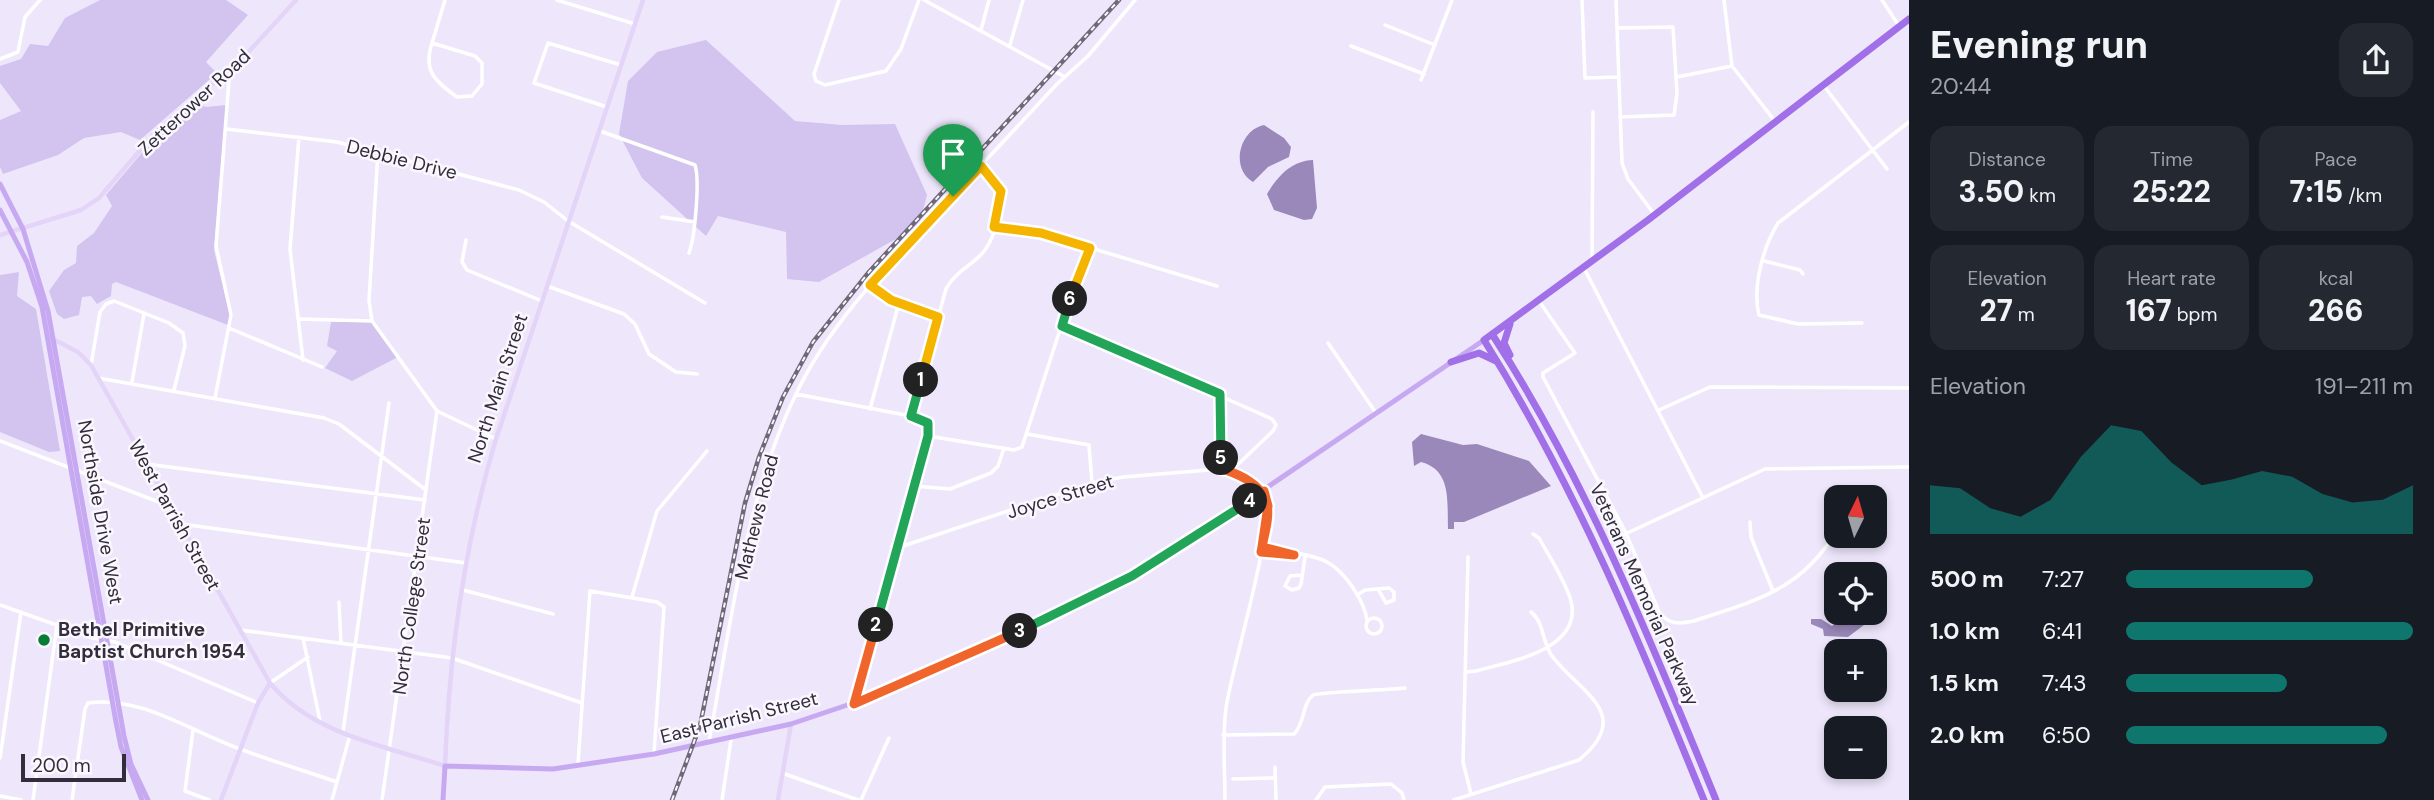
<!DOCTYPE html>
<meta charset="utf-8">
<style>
body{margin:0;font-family:"DM Sans",sans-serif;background:#242831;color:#f1f3f6;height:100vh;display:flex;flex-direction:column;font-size:26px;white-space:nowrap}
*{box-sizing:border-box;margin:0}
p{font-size:23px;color:#9ea1a6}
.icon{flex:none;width:38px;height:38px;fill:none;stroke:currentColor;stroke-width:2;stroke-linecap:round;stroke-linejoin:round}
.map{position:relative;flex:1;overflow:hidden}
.sheet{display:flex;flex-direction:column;background:#171b24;width:525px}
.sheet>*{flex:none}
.needle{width:46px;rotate:5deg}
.controls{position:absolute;left:1824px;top:485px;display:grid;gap:14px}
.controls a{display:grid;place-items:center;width:63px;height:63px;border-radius:14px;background:#171b24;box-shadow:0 4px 10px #0003;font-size:35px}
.scale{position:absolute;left:21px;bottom:18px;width:105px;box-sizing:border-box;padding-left:7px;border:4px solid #322d3a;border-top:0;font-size:19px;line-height:24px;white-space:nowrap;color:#322d3a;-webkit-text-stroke:5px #faf7fe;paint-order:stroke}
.pin{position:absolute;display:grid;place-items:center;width:60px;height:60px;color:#fff;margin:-72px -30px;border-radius:50% 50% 50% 0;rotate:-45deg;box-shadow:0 0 7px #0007}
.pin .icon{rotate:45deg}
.km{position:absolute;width:35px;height:35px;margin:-18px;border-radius:50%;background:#222;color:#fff;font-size:19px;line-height:35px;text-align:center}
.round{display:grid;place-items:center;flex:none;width:74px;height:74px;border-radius:21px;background:#242831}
.overview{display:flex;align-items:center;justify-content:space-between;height:119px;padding:0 21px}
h1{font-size:38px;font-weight:800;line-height:52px}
.metrics{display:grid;grid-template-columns:repeat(3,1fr);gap:10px;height:119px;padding:7px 21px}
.metrics div{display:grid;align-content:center;border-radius:18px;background:#242831;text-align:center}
.metrics b{font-size:30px;font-weight:800}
.metrics small{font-size:19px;font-weight:400}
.metrics p{font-size:19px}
.chart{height:196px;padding:14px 21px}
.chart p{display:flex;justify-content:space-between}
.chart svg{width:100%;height:126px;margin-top:7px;fill:#0f766e;opacity:.7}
ul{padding:0 21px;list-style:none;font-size:23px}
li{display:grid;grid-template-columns:112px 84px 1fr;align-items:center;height:52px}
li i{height:18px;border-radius:9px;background:#0f766e}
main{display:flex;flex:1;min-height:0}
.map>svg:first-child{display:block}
</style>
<main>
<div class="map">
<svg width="1909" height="800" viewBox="0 0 1909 800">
<rect width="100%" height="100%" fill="#eee7fc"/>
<path fill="#d2c3ef" d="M100 0H226L248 15 206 62 217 73 140 140 121 132 84 138 58 155 3 174 0 167V120L21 111 0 83V66L21 59 30 44 48 46 65 18Z
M706 40 795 121 842 125 895 124 927 195 919 226 819 282 787 279 786 232 718 216 706 236 642 178 619 134 628 81 657 52Z
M197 103 206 107 226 105 214 250 230 315 228 325 116 282 112 284 111 296 97 304 91 296 82 297 79 315 64 319 57 314 49 291 64 270 76 263 77 246 94 233 112 206 106 195 152 141Z
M19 272 17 296 36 309 60 451 49 452 0 432V275Z
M371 321 398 357 352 381 325 368 337 351 327 346 331 322Z"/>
<path fill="#9a88ba" d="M1264 125 1284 138 1291 147 1289 157 1268 167 1253 182C1230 169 1239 130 1264 125Z
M1313 160 1317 208 1312 219 1304 220 1274 210 1267 194C1278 176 1291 161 1313 160Z
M1421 434 1463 445 1477 444 1529 461 1551 486 1464 522H1454V529H1448C1447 502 1452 470 1421 462L1414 466 1412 442Z
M1863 571 1881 577 1887 609 1870 616 1864 625 1848 637 1824 636 1823 629 1811 624V619H1821L1832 626 1835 623 1832 618 1836 611 1874 612V574H1851Z"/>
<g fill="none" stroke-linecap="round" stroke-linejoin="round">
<path stroke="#fff" stroke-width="3.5" d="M557 0 635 24
M839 0 814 74 816 81 825 85 886 71 901 49 919 0
M924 0 1065 77
M1582 0 1585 78 1618 77
M1616 0 1622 163 1628 179 1654 214
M1724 0 1732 66 1774 120
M1882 0 1899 26
M1385 25 1435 45
M1617 28 1673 27 1677 94 1674 115 1620 117
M981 30 989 0
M432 43 475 56 482 63V84L472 96 457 97C434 80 423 71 432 43Z
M432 43 445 0
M1010 45 1023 0
M1351 46 1424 74
M0 59 18 52 25 17 40 0
M1677 77 1732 66
M1421 80 1452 0
M1824 86 1887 169
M607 107 534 83 548 43 621 65
M226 129 337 142 519 190 544 202 568 221 705 303
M600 131 695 165C700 180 695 237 689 253
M299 137 290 249 303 360
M378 151 369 301 372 321 437 411 496 439
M662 217 695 222
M994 227 1041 233 1217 286
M466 240 462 262 467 270 542 301
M1592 259 1593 112
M1764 261 1800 270 1803 274
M1584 268 1702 496
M870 285 891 300 938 317
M547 286 624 314 635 324 649 354 676 372 697 374
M1539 301 1575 353 1543 373V377L1626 533 1659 612C1669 625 1679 624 1694 621 1756 600 1800 591 1836 532
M300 319 371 321
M1862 323 1798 324 1759 315C1752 288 1763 247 1778 223L1909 122
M1062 326 1272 419 1276 425 1273 431 1231 471
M229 328 322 367
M1328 343 1376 413
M91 365 100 312 106 304 114 301 169 323 183 333 185 346 174 390
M98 378 324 418 339 424 426 490
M132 382 144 314
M796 394 921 418 929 428 854 702
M1220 395 1221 469
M215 398 231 315 216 246 230 68
M870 409 899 303
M1659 410 1710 387 1909 388
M911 416 946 289C955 271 974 265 985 250 994 238 1006 201 999 186 996 178 988 172 981 166
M1027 434 1089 445 1092 483
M928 436 1014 450 1022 447 1079 271 1090 248
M0 441 169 506
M146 464 425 500
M914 486 950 489 991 473 998 466 1004 448
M1750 522 1751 537 1773 591
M181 524 466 563
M1608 542 1765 469 1909 467
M1262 547C1280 550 1311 554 1327 562 1345 572 1364 600 1367 620
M897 548 1092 483 1123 477 1221 469 1231 471 1264 491C1278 521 1232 665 1226 708 1222 738 1225 770 1225 800
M1262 552 1292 555
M1468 557 1463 762 1471 794
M1302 575 1290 576 1285 586 1292 590 1299 588 1301 584 1305 557
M463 590 553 614
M1357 595 1365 590 1389 588 1394 592V600L1386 603 1378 589
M632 597 657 511 707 451
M339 602 341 643
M0 605 93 638 115 642 258 703
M1366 626a8 8 0 1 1 16 0a8 8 0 1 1-16 0Z
M240 630 452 658 582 703
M303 638 320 721
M1465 672 1476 671C1508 662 1583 650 1571 601 1565 580 1550 558 1539 538L1533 534
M270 683 308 657
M193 730 185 791 209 800
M343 732 389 403
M1223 735 1294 734C1305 723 1302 704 1313 695 1318 692 1391 690 1405 688
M709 742C730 628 745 498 796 394 829 325 883 270 935 215 976 171 1016 128 1057 84L1088 56 1135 0
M0 758 21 612
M578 764 590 591 657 602 664 607 654 754
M1275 767 1276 800
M782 773 858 800
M1233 779 1275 778
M0 796 21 800
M33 800 57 625
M72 800 85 709 88 703C140 695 192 732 240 749 272 761 305 771 337 782
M332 800 350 735
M382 800 437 411
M722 800 731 740
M861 800 889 738
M1316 800 1325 787 1391 784 1402 793 1404 800
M1454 800 1579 760C1635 714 1580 693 1552 656 1542 642 1544 622 1531 612"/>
<path stroke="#e3d4f8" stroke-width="4.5" d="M0 235 81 210 99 198 155 133 243 58 296 0
M51 338 78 352 91 365 270 683C312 734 385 746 445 766 449 656 464 545 496 439L643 0
M221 800 258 703 270 683
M778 800 791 724"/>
<path stroke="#c7a9f1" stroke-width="5" d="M0 184 23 229 48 311 124 736 131 764 148 800
M0 210 27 262 42 307 116 722 121 747 142 800
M443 800 445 766 553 769 654 754 791 724 877 695 1078 604 1166 556 1484 340"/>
<path stroke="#a16fe7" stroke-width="7" d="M1492 334C1587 481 1650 639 1716 800
M1510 355 1504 343 1510 324
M1451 362 1479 353 1496 361
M1704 800C1638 638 1577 489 1484 340L1648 220 1909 19"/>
<defs>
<path id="rail" d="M672 800 700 726 745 503 759 457 783 397 813 342 869 272 1119 0"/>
</defs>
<use href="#rail" stroke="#6e6878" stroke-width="4.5"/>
<use href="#rail" stroke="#faf7fe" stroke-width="2" stroke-dasharray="5" stroke-linecap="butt"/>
</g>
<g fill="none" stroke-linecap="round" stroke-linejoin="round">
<defs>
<path id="split-1" d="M921 380 938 317 891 300 870 285 953 196"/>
<path id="split-2" d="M876 625 928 436V423L911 416 921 380"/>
<path id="split-3" d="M876 625 854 704 1020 631"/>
<path id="split-4" d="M1020 631 1132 576 1250 501"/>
<path id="split-5" d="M1221 458V469C1231 471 1237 474 1246 479 1278 498 1267 520 1261 552L1294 555 1262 547 1268 506 1264 491 1250 501"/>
<path id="split-6" d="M1070 299 1062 326 1220 394 1221 458"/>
<path id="split-7" d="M953 196 981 166 1001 191 994 227 1041 233 1090 248 1070 299"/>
</defs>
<use href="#split-1" stroke="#fff" stroke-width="14"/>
<use href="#split-2" stroke="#fff" stroke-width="14"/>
<use href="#split-3" stroke="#fff" stroke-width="14"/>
<use href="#split-4" stroke="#fff" stroke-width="14"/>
<use href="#split-5" stroke="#fff" stroke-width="14"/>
<use href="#split-6" stroke="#fff" stroke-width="14"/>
<use href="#split-7" stroke="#fff" stroke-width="14"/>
<use href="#split-1" stroke="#f5b400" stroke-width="9"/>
<use href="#split-2" stroke="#22a559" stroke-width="9"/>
<use href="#split-3" stroke="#f0652b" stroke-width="9"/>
<use href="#split-4" stroke="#22a559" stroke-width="9"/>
<use href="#split-5" stroke="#f0652b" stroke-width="9"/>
<use href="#split-6" stroke="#22a559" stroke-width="9"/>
<use href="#split-7" stroke="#f5b400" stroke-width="9"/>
</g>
<circle fill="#077d34" stroke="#faf7fe" stroke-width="2.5" cx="44" cy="640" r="7"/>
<g text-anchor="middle" stroke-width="5" stroke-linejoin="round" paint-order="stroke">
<g font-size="19" fill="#322d3a" stroke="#faf7fe">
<text transform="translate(194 102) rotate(-43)" y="7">Zetterower Road</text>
<text transform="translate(402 159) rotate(14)" y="7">Debbie Drive</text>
<text transform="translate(497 388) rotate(-72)" y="7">North Main Street</text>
<text transform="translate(1060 496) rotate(-17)" y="7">Joyce Street</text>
<text transform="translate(101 512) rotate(80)" y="7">Northside Drive West</text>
<text transform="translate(175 515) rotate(61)" y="7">West Parrish Street</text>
<text transform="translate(756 517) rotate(-76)" y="7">Mathews Road</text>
<text transform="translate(1645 594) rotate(66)" y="7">Veterans Memorial Parkway</text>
<text transform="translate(411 606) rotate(-82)" y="7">North College Street</text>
<text transform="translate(739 717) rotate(-14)" y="7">East Parrish Street</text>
</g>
<g font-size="19" font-weight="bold" fill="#322d3a" stroke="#faf7fe" text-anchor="start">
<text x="58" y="636">Bethel Primitive<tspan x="58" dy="22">Baptist Church 1954</tspan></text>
</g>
</g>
</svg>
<div class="controls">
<a><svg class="needle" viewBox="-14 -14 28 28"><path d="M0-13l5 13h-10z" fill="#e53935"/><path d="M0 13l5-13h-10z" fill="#9ea1a6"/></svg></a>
<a><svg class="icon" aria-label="locate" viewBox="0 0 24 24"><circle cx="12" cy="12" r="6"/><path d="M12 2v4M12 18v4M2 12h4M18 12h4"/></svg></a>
<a>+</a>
<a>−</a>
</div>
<div class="scale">200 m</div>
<div class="pin" style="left:953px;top:196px;background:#1e9e55"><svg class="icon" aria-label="arrive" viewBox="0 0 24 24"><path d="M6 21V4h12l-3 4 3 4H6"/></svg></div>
<b class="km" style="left:921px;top:380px">1</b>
<b class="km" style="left:876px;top:625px">2</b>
<b class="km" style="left:1020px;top:631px">3</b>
<b class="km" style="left:1250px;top:501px">4</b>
<b class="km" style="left:1221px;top:458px">5</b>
<b class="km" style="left:1070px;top:299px">6</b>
</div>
<section class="sheet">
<div class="overview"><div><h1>Evening run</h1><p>20:44</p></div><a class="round"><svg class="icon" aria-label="share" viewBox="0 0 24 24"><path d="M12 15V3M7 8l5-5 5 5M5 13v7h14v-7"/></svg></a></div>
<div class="metrics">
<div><p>Distance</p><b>3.50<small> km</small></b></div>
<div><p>Time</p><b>25:22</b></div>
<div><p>Pace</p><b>7:15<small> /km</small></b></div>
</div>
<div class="metrics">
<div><p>Elevation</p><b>27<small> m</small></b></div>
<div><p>Heart rate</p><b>167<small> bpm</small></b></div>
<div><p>kcal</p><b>266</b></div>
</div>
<div class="chart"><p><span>Elevation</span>191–211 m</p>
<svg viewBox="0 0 160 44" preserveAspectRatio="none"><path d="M0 44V27L10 28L20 35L30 38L40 32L50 17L60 6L70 8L80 19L90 27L100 25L110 22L120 24L130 30L140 33L150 32L160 27V44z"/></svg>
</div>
<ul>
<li><b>500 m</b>7:27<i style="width:65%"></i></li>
<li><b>1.0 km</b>6:41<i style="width:100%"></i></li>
<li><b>1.5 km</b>7:43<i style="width:56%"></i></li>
<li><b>2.0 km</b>6:50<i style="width:91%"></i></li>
</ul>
</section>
</main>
